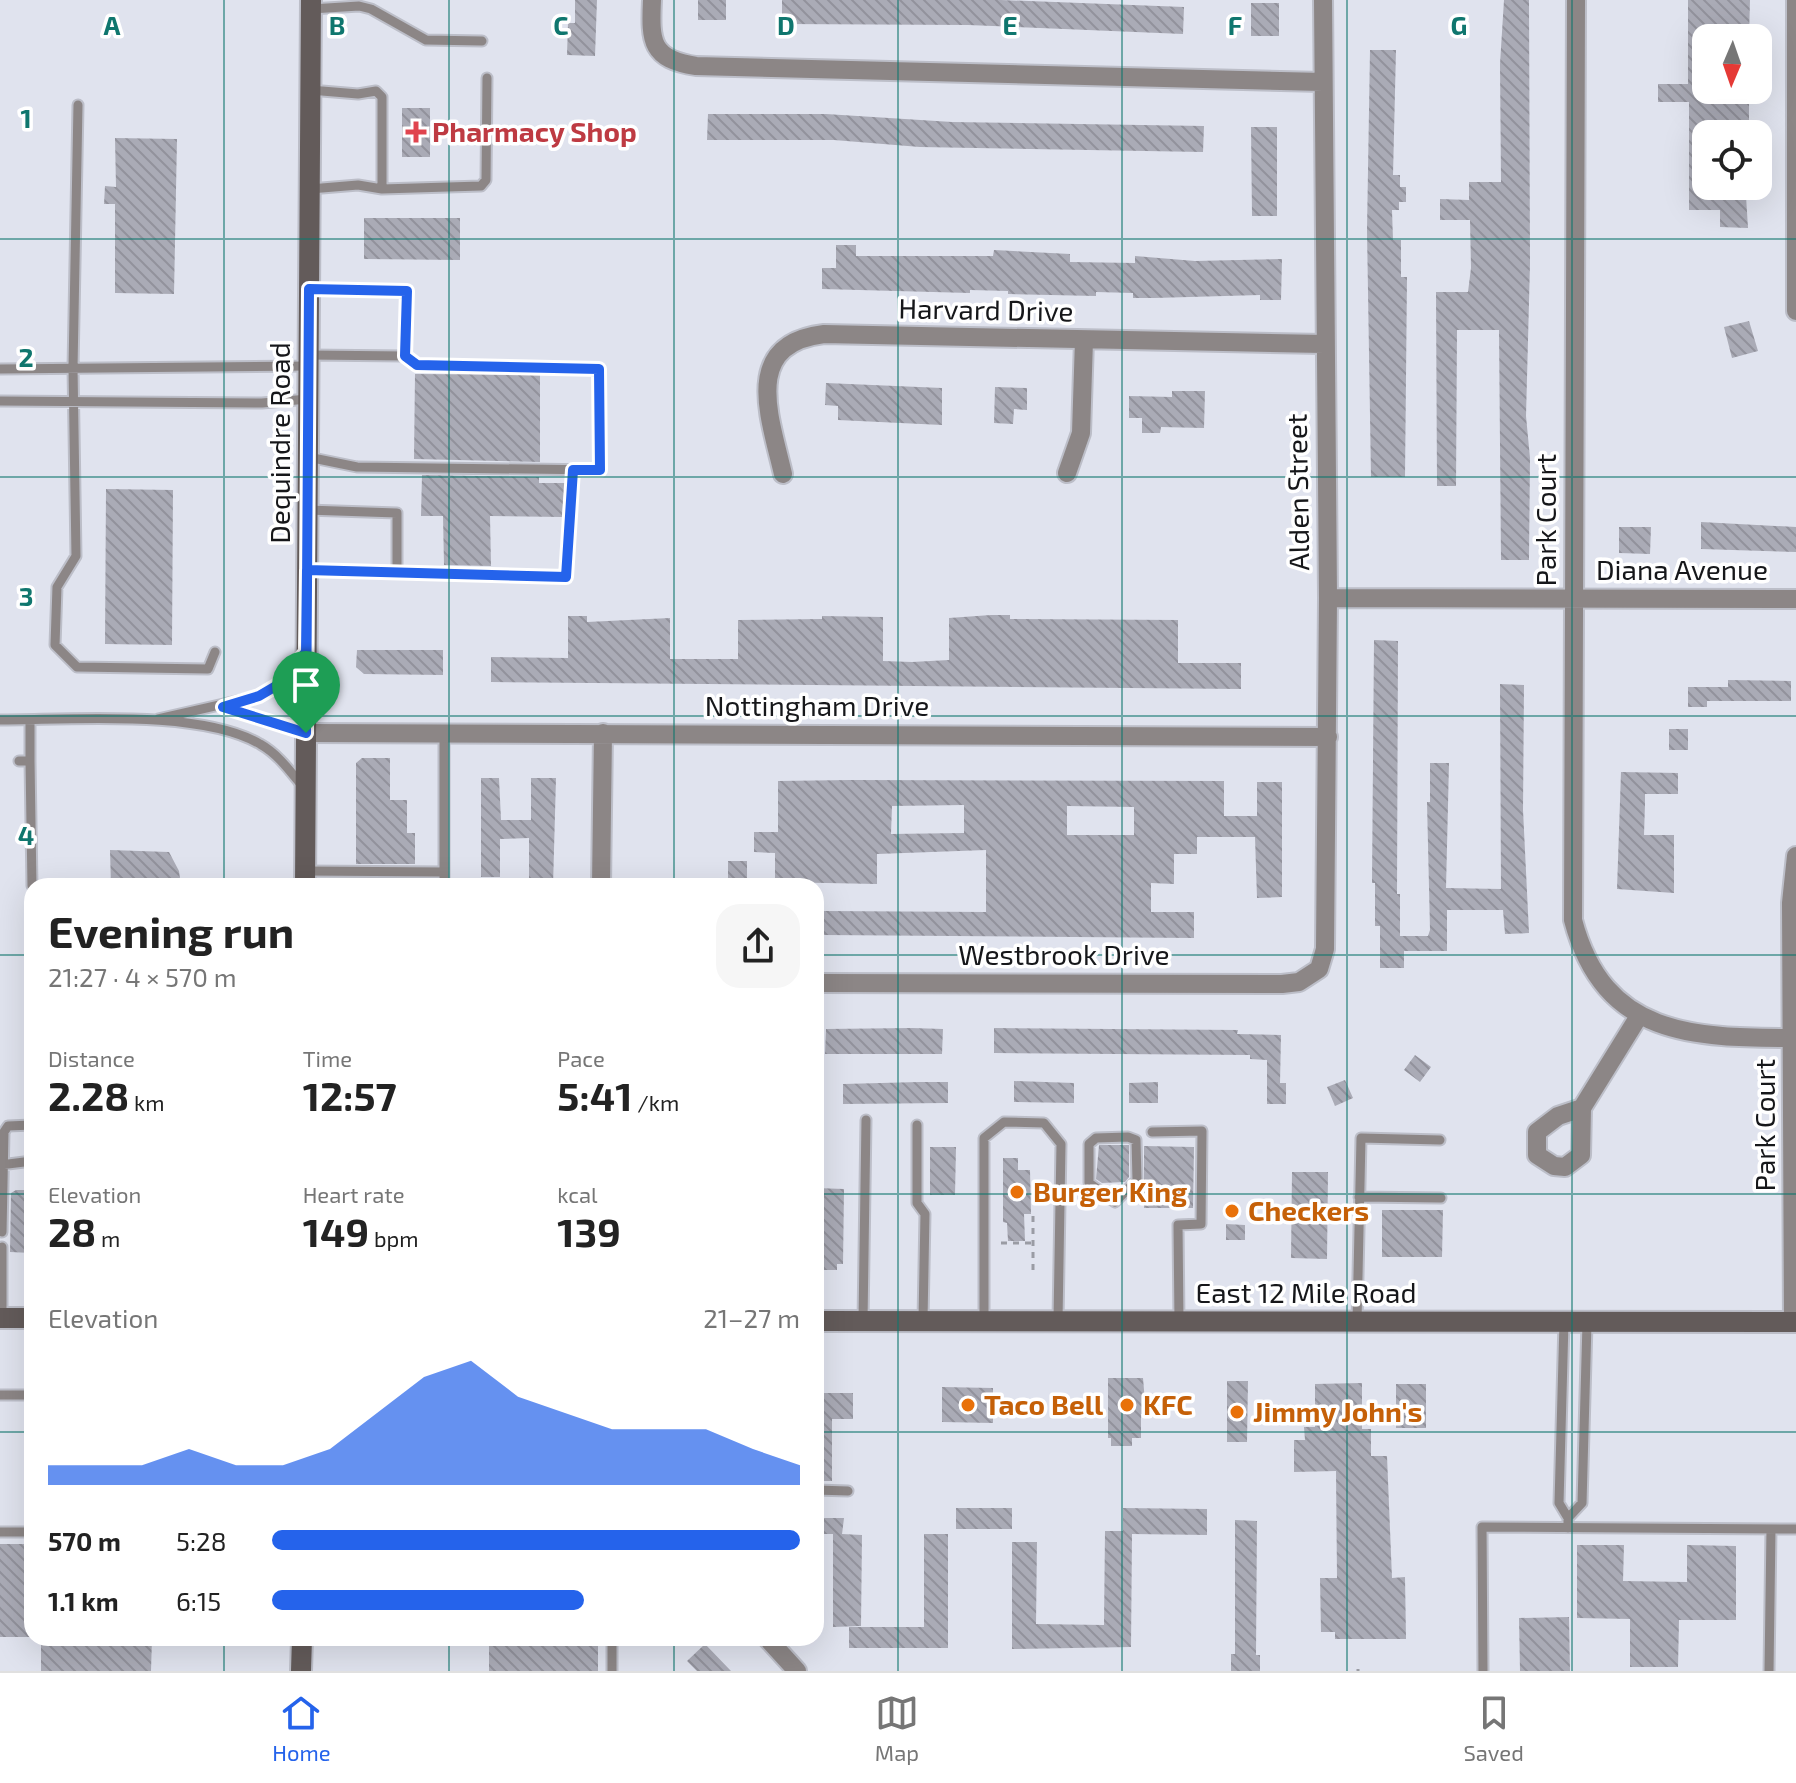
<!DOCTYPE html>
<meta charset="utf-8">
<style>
body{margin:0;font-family:"Exo 2",sans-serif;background:#f6f6f6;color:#222;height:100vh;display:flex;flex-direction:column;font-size:30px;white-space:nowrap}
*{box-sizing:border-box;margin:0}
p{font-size:26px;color:#767676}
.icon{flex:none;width:44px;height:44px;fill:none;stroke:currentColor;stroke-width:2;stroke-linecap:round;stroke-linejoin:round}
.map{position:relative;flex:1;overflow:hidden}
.side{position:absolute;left:24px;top:878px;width:800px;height:768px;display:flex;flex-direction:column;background:#fff;border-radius:24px;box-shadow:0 8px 32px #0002}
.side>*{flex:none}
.needle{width:52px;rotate:182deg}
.buttons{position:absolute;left:1692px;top:24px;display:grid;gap:16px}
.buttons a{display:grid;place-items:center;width:80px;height:80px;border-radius:16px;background:#fff;box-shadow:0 8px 32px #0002;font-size:40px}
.pin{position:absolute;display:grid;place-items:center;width:68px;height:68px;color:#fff;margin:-82px -34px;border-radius:50% 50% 50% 0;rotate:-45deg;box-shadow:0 0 8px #0007}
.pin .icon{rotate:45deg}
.round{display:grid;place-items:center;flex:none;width:84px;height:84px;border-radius:24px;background:#f6f6f6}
.headline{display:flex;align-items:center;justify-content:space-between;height:136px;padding:0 24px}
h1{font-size:44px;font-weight:700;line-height:60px}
.stats{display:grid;grid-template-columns:repeat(3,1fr);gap:12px;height:136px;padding:8px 24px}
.stats div{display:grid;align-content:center}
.stats b{font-size:40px;font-weight:700}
.stats small{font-size:22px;font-weight:400}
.stats p{font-size:22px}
.chart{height:224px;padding:16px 24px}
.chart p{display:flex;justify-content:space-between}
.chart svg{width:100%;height:144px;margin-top:8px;fill:#2563eb;opacity:.7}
ul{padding:0 24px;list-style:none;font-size:26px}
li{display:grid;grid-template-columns:128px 96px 1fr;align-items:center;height:60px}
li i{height:20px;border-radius:10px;background:#2563eb}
.tab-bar{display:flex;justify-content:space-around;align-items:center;height:112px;border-top:2px solid #e0e0e0;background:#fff;font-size:22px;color:#767676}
.tab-bar a{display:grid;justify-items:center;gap:4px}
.tab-bar .current{color:#2563eb}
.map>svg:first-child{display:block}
</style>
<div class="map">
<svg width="1796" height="1671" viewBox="0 0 1796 1671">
<defs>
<pattern id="building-back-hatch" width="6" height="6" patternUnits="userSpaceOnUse" patternTransform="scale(2)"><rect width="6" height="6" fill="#aaabb6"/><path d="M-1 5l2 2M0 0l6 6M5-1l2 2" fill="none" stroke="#92929c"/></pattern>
</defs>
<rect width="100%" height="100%" fill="#e0e3ee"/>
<path fill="url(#building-back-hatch)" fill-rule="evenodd" d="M575 0H597L595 56 567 55 568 23H575Z
M698 0H726V20H698Z
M782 0H1001L1184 7 1183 34 968 25 782 24Z
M1504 0H1529L1530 264 1526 416 1530 458 1529 560H1501L1499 330H1457L1456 486H1437L1436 292H1468L1471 268 1470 220H1440V199L1469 200V182H1501L1500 64Z
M1688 0H1750L1749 38H1706V90H1749V134H1706V190L1708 196H1746L1748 228 1720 227V210H1689V102H1658V84H1688Z
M1251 3H1279V36H1251Z
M1370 50H1396L1393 175H1400V187H1406V202H1399V210H1392L1393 240H1401V277H1407L1405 477H1371L1367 230Z
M402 108H430V157H402Z
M708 114H826L952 122 1204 126 1203 152 920 147 834 140H707Z
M1251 127H1277V216H1252Z
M115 138 177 139 174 294 115 293V204H104L105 186 116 187Z
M364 218H460V260L364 259Z
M836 245H856V256H993L994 250 1070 254V262L1135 263V256L1195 261 1282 259 1281 300H1260V295L1154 298H1133V293L1096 292V296L1008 294V291L970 290V293L822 289V268H836Z
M1749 321 1758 351 1732 358 1724 327Z
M415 374 540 375V462L414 459Z
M826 383 942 388V425L838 420V406L825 405Z
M995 387 1027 388V410L1014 409 1013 424 994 423Z
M1172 391H1205L1204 428 1161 427 1160 433H1142V418H1129V396L1172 397Z
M422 475 539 477V483H565L562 517 490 516 491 566 444 565 443 516H421Z
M106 489 173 490 172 645 105 644Z
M1701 522 1796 527V552L1701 549Z
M1619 527H1651L1650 554 1619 553Z
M991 615H1010V619L1178 620V663H1241V689L491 682V657L568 658V616H587V622L670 618V659H738V620L822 619V616L883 617V661L912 662 949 660V618Z
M1374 640 1398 641 1397 894H1400V936H1428L1430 930 1427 802H1430V763H1449L1446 888 1501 889 1500 684 1524 685 1523 810 1529 933 1505 934 1503 910H1447V951H1404V968H1380V926H1375V883H1372Z
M357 650H443V675L364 674 356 667Z
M1728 680 1791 681V701H1707V707H1688V687H1728Z
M1669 729H1688V750H1669Z
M362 758H390V800H407V833H415V864H356V763Z
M1621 772 1678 773V794H1645V804L1644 835H1674V893L1617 889Z
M481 778H499L501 820H531V778H556L553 886H529V838L500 839V877H481Z
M851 780 1224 781V816H1257V782H1282V897L1257 898 1255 837H1197V854H1174V884L1151 883V912H1194V938L824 935V911L986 912V850L877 854V884L775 882V853L754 852V832H778V781ZM964 805V833L891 834 892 806ZM1067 806 1134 807V835H1067Z
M110 850 169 852 179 871 181 886H111Z
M728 861H747V882H728Z
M356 879H415V886H356Z
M912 1028 943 1029 942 1054H825L826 1029Z
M994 1028 1238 1030 1237 1034 1281 1035 1280 1083H1286V1104H1267V1060L1250 1059V1055L994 1053Z
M1415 1055 1431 1067 1420 1082 1404 1070Z
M1345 1080 1353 1098 1335 1106 1327 1087Z
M1014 1081 1074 1083V1103L1014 1102Z
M919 1082H948V1103L843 1104V1084Z
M1158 1082V1103H1129V1083Z
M1099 1145H1129V1177L1125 1182 1102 1183 1096 1179Z
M1144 1146 1194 1147 1193 1208H1144Z
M930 1147H956L955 1195H930Z
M1003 1158H1018V1170H1030L1031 1214H1024L1025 1241H1008L1007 1223 1003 1222Z
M1292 1172H1328L1327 1259 1291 1258Z
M816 1188 844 1189 843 1264H837V1270H816Z
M16 1190H32V1253L10 1252 11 1193Z
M1382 1210H1443L1442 1257H1382Z
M1226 1224 1245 1225V1240H1226Z
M1108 1378H1143L1146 1414H1141V1438H1132V1446H1111V1438H1108Z
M1227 1381H1248L1247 1442H1227Z
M1362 1383V1429H1371V1456H1387L1392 1578 1405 1577 1406 1639H1335V1632H1321L1320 1578H1337L1336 1471 1294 1472V1440H1305L1304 1427H1315V1384Z
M1396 1384H1426V1428H1396Z
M942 1387 993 1388V1423L942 1422Z
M816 1393H853V1419H832V1481H816Z
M956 1508H1012V1529H956Z
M1123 1508 1207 1509V1535L1132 1534 1131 1647 1012 1649V1542H1037L1036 1624 1104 1625 1105 1531H1123Z
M816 1518H844L842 1534 862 1535 861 1626 833 1627V1534H816Z
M1235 1520 1257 1521 1256 1655H1260V1671H1231V1654H1235Z
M924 1534H948V1648H849V1627H924Z
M0 1544H32V1637H0Z
M1577 1545H1624L1623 1581 1687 1582V1545L1736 1546V1620H1679L1678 1667H1630V1619L1577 1618Z
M1569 1617 1570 1671H1520L1519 1618Z
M41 1638H152L151 1671H41Z
M489 1638H598V1671H489Z
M705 1644 731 1671H697L687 1661Z"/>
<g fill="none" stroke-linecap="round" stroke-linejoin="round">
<defs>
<path id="service" d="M311 9 359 6 371 9 426 40 482 41
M310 90 358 94 376 91 382 97V189
M78 105 73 368 76 556 57 587 55 645 77 667 208 669 215 652
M310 189 358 185 382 189 481 186 486 180 487 78
M309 355 405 356 407 291 309 289
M0 369 308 366
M0 401 262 403 308 399
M308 457 357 467 600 470 599 369 417 365 405 356
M307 510 397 513V572
M307 570 566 577 573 470
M223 707 306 733
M158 719 259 696 276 686 304 654
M0 720C69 720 201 709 260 744 278 754 290 771 303 787
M30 720V761
M19 761H30L32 886
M305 871 444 872
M444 886V733
M917 1125V1203L925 1214 923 1320
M1152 1132 1202 1131 1201 1224 1178 1225 1179 1321
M1128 1137 1136 1140 1137 1180 1115 1202 1089 1183V1144L1096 1138Z
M0 1165 32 1161
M1359 1197 1441 1198
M2 1232 4 1132 8 1126 32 1125
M2 1247V1318
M984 1320V1138L1004 1122 1044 1123 1061 1144 1058 1320
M863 1321 866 1120
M1357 1321 1361 1138 1440 1140
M1564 1322 1559 1503 1568 1518V1528
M0 1395H32
M816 1490 848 1491
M1568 1518 1582 1503 1587 1323
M0 1532H32
M612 1671V1638
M1483 1671 1482 1527 1796 1529
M1769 1671 1771 1529"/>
<path id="minor" d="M652 0C650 42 651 59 696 66L1323 82
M1576 0 1573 920C1604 1037 1693 1038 1796 1038
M1796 0V311
M1067 473 1081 433 1084 340
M783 474C770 417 741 344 824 334L1324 344
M1328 598 1796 599
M306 733 1328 737
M601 886 603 733
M816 983 1282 984 1299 982 1319 969 1325 949 1328 598 1323 0
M1582 1108 1581 1155 1565 1167 1554 1166 1537 1155V1132L1558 1116 1582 1108 1639 1016
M1793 1323 1791 903 1796 856
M767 1638 797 1671"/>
<path id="secondary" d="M305 886 311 0
M0 1318H32
M816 1321 1796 1322
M301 1671 302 1638"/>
</defs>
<use href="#service" stroke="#bcbec8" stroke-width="13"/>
<use href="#minor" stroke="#bcbec8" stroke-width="22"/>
<use href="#secondary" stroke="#bcbec8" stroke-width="24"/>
<path stroke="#9a9ca4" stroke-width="3" stroke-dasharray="6 6" stroke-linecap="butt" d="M1033 1216V1275
M1001 1243H1033
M1358 1671V1669"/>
<use href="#service" stroke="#8c8686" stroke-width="9"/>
<use href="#minor" stroke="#8c8686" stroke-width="18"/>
<use href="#secondary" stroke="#635b5a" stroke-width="20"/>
</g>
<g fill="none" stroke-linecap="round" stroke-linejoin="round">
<defs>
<path id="route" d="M306 733C307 585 308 437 309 289L407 291 405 356 417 365 599 369 600 470H573L566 577 307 570 306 652 276 686 259 696 223 707 306 733"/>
</defs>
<use href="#route" stroke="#fff" stroke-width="16"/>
<use href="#route" stroke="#2563eb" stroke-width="10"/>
</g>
<path fill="none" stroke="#0f766e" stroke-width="2" stroke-opacity="0.55" d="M224 0V886M449 0V886M674 0V886M898 0V1671M1122 0V1671M1347 0V1671M1572 0V1671M0 239H1796M0 477H1796M0 716H1796M0 955H32M816 955H1796M0 1194H32M816 1194H1796M0 1432H32M816 1432H1796M224 1638V1671M449 1638V1671M674 1638V1671"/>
<path fill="#e0444e" stroke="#fff" stroke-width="3" d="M412 120h8v8h8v8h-8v8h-8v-8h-8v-8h8z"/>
<g fill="#e8710a" stroke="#fff" stroke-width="3">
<circle cx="1017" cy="1192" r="8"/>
<circle cx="1232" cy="1211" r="8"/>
<circle cx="968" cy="1405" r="8"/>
<circle cx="1127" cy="1405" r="8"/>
<circle cx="1237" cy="1412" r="8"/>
</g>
<g text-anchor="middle" stroke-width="7" stroke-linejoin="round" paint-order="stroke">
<g font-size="28" font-weight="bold" fill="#be3a42" stroke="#fff" text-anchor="start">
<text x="432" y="142">Pharmacy Shop</text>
</g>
<g font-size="28" fill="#16171a" stroke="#fff">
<text transform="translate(986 310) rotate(1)" y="10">Harvard Drive</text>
<text transform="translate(280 443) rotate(-90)" y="10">Dequindre Road</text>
<text transform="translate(1298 492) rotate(-91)" y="10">Alden Street</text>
<text transform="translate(1546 520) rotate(-90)" y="10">Park Court</text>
<text x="1682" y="580">Diana Avenue</text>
<text x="817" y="716">Nottingham Drive</text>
<text x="1064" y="965">Westbrook Drive</text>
<text transform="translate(1765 1125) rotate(-90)" y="10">Park Court</text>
<text x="1306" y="1303">East 12 Mile Road</text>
</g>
<g font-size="28" font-weight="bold" fill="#c56008" stroke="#fff" text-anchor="start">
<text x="1033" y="1202">Burger King</text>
<text x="1248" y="1221">Checkers</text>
<text x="984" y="1415">Taco Bell</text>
<text x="1143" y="1415">KFC</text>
<text x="1253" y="1422">Jimmy John's</text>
</g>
</g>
<g font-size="26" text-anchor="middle" font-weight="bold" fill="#0f766e" stroke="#fff" stroke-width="7" stroke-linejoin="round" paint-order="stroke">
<text x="112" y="35">A</text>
<text x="337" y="35">B</text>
<text x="561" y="35">C</text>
<text x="786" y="35">D</text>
<text x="1010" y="35">E</text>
<text x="1235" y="35">F</text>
<text x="1459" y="35">G</text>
<text x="26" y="128">1</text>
<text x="26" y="367">2</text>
<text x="26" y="606">3</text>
<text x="26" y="845">4</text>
</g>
</svg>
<div class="buttons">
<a><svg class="needle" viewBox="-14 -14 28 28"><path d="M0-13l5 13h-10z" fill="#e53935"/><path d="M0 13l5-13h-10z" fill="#767676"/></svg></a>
<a><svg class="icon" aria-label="locate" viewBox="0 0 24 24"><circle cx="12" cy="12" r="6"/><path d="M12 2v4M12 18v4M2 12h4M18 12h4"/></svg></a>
</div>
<div class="pin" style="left:306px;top:733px;background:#1e9e55"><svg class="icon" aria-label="arrive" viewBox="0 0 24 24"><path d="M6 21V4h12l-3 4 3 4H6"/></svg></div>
<section class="side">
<div class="headline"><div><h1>Evening run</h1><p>21:27 · 4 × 570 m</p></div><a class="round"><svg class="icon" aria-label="share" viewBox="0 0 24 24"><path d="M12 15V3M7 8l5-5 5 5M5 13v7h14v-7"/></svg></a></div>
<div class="stats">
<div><p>Distance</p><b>2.28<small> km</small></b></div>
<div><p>Time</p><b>12:57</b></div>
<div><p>Pace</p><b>5:41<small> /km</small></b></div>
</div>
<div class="stats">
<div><p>Elevation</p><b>28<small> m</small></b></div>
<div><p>Heart rate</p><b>149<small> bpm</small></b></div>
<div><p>kcal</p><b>139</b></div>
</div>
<div class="chart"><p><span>Elevation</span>21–27 m</p>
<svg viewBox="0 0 160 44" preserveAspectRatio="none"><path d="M0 44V38L10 38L20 38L30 33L40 38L50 38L60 33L70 22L80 11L90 6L100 17L110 22L120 27L130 27L140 27L150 33L160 38V44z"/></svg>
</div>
<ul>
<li><b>570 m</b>5:28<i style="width:100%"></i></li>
<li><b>1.1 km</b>6:15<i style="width:59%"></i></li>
</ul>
</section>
</div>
<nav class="tab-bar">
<a class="current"><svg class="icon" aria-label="home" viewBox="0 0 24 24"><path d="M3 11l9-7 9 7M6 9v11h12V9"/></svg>Home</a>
<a><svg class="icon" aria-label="map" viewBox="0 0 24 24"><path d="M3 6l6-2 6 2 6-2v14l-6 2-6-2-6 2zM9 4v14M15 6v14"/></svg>Map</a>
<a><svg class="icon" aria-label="saved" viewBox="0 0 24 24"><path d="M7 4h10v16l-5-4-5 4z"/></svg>Saved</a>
</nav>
